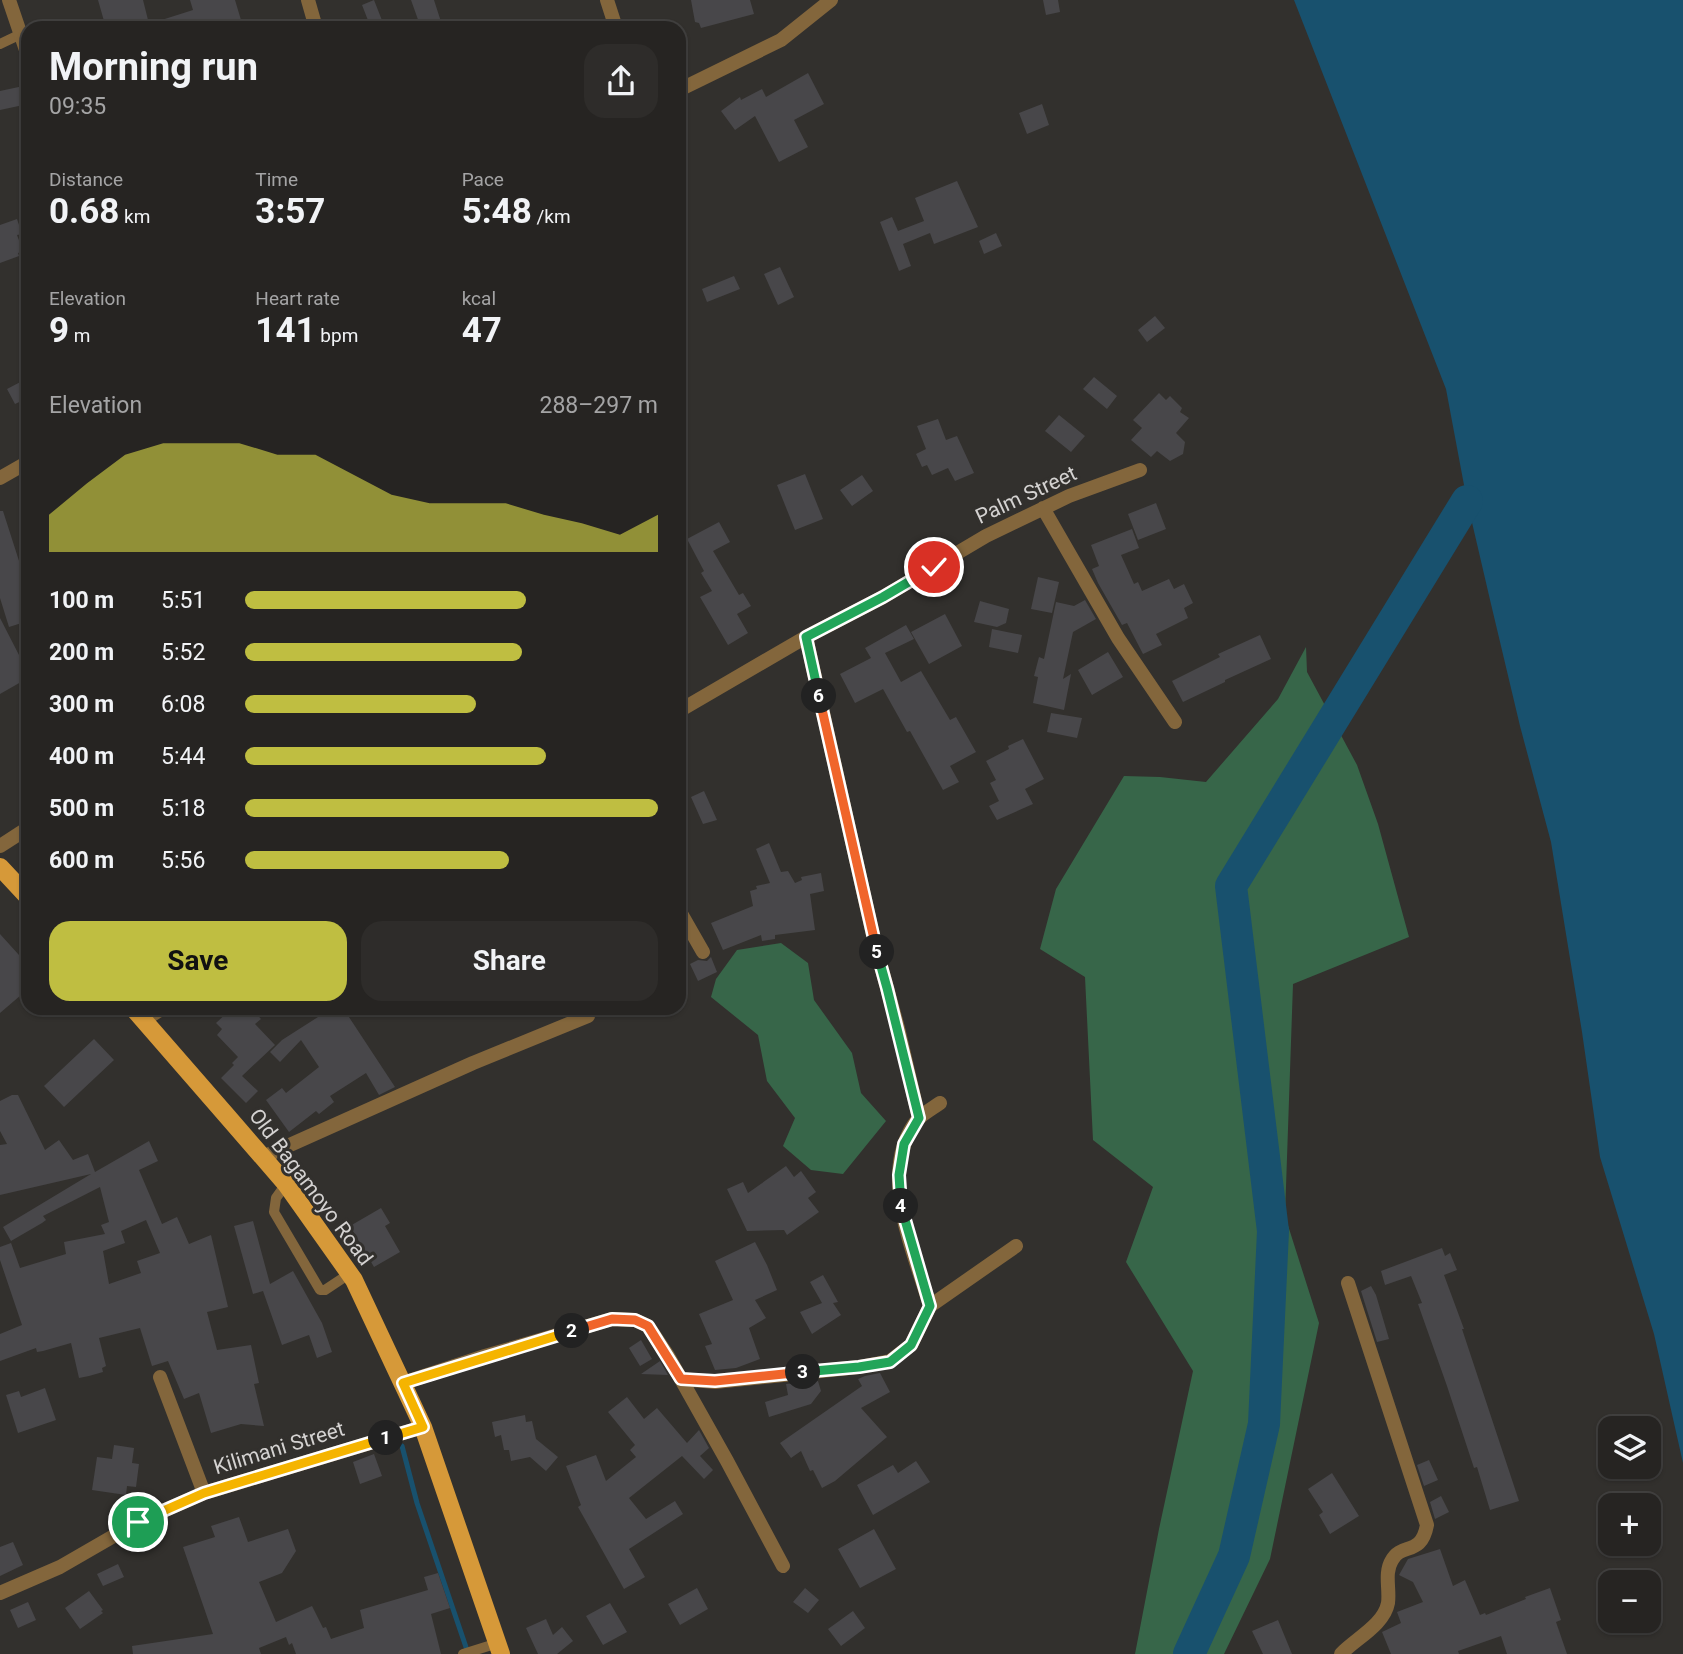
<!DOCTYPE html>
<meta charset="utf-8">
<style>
body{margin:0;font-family:Roboto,sans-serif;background:#2e2c2a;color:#f1f3f6;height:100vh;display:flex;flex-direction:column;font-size:26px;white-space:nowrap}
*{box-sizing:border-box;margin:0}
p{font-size:23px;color:#a4a4a5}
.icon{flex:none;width:38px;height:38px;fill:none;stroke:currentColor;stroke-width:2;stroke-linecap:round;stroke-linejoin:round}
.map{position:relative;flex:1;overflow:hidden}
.side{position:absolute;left:21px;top:21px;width:665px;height:994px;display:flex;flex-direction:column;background:#262422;border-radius:21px;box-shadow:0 2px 5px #0004,0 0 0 2px #424140}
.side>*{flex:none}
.controls{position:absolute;left:1598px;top:1416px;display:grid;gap:14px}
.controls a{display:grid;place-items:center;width:63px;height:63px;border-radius:14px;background:#262422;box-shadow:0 2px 5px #0004,0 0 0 2px #424140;font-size:35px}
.pin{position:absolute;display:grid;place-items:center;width:60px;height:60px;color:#fff;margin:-30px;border:4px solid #fff;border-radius:50%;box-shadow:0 2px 7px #0007}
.km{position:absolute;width:35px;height:35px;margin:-18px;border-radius:50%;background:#222;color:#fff;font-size:19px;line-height:35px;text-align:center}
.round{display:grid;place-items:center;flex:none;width:74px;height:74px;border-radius:21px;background:#2e2c2a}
.head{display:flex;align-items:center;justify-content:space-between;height:119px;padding:0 28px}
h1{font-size:38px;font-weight:700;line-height:52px}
.figures{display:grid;grid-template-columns:repeat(3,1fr);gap:10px;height:119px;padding:7px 28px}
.figures div{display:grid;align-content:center}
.figures b{font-size:35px;font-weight:700}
.figures small{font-size:19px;font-weight:400}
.figures p{font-size:19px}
.chart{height:196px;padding:14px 28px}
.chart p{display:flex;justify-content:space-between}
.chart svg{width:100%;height:126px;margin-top:7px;fill:#bfbe41;opacity:.7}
.button{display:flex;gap:14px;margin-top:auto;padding:14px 28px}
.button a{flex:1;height:80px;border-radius:21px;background:#bfbe41;color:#111;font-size:28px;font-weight:700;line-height:80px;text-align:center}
.button a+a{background:#2e2c2a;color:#f1f3f6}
ul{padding:0 28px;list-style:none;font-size:23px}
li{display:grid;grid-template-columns:112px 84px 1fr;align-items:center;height:52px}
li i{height:18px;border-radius:9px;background:#bfbe41}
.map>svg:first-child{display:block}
</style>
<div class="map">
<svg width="1683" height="1654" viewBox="0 0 1683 1654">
<rect width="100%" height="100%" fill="#32302d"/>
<path fill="#376649" d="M1306 647 1307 672 1357 765 1378 824 1409 937 1293 984 1285 1216 1319 1323 1270 1559 1224 1654H1135L1159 1529 1193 1371 1126 1262 1153 1187 1093 1140 1085 977 1040 949 1056 889 1124 776 1160 777 1206 782 1278 699Z
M781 943 808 963 814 1000 852 1053 861 1093 886 1121 843 1174 811 1170 783 1146 795 1118 767 1081 758 1035 711 997 716 979 737 950Z"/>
<path fill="#18516e" d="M1294 0H1683V1463L1654 1334 1600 1157 1582 1032 1551 842 1520 726 1491 604 1467 501 1446 389Z"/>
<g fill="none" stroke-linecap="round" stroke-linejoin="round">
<path stroke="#18516e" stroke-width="5" d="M402 1446 417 1503 468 1653"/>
<path stroke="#18516e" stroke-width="32" d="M1189 1654 1234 1556 1264 1424 1273 1231 1231 886 1467 501"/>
</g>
<path fill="#48474a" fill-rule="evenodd" d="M98 0H143L149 24 193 10 190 0H235L241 20 213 28H106Z
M374 0 385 28H371L362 5Z
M411 0H434L443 28H421Z
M691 0H750L754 14 701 28 699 23 695 22Z
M1043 0H1058L1060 12 1046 15Z
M808 73 824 104 794 120 808 147 779 162 755 116 735 130 721 111 740 97 741 100 762 89 766 97Z
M28 85V104L0 110V91Z
M1042 104 1049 125 1027 134 1019 113Z
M957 181 978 227 934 244 930 233 903 244 911 266 899 271 880 222 892 217 898 231 924 221 915 198Z
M17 219 22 234 17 235 23 251 18 253 19 256 0 263V225Z
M996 233 1002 246 984 254 979 241Z
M780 267 794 297 778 305 764 274Z
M734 276 740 289 707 302 702 289Z
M1155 316 1165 328 1147 342 1138 330Z
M1094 377 1117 396 1107 409 1083 389Z
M28 378V398L15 404 7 389Z
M1159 393 1166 400 1170 396 1182 408 1180 412 1189 418 1176 433 1185 442 1183 454 1170 461 1157 451 1151 457 1131 440 1142 428 1133 420Z
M1059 415 1085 436 1071 452 1045 431Z
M938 419 946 440 957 436 974 473 955 481 948 468 932 475 927 465 922 467 916 454 926 449 917 426Z
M805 474 823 519 795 530 777 485Z
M862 475 873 491 852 506 840 490Z
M1156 503 1166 529 1138 540 1128 514Z
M0 511H3L28 589V621L9 627 0 598Z
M719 522 730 542 713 551 739 595 743 593 751 606 737 614 748 633 728 645 700 597 712 591 701 573 704 571 687 539Z
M1132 529 1139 548 1121 555 1134 584 1138 582 1142 591 1169 579 1174 589 1184 584 1193 603 1184 608 1188 618 1156 634 1162 645 1143 654 1127 623 1122 625 1098 583 1092 569 1099 566 1091 545Z
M1038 577 1059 582 1052 613 1031 609Z
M1085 600 1096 619 1073 632 1063 679 1071 674 1064 710 1033 703 1038 677 1034 676 1039 657 1044 659 1056 602 1074 606Z
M980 601 1009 609 1006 623 997 627 974 622Z
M945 614 962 646 929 664 911 632Z
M0 618 19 655 23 653 28 662V678L0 694Z
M906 625 914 639 885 653 901 682 921 671 950 720 956 717 976 752 950 766 959 782 943 790 910 731 907 732 883 689 855 703 840 674 871 658 865 648Z
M992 629 1022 635 1018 653 989 647Z
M1260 635 1271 659 1225 680V682L1183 702 1172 681 1220 657 1218 654Z
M1108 652 1123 677 1092 695 1078 670Z
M1051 713 1082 718 1077 738 1047 732Z
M1023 739 1044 779 1025 789 1033 804 997 820 989 806 999 801 990 783 996 780 986 761 1009 749 1008 746Z
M704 791 717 820 703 824 691 797Z
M769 843 781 872 788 871 795 883 802 880 801 877 821 873 824 891 810 894 815 930 775 935V939L762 941 761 935 723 950 711 923 753 906 750 891 757 889 756 886 770 883 756 849Z
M0 934 28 965V989L0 1013Z
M711 957 717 972 698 981 690 964 698 960 707 961Z
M232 1008H251L261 1019 255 1024 275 1045 242 1076 258 1091 246 1103 221 1078 234 1065 232 1063 238 1057 217 1035 222 1029 216 1023Z
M297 1008H343L395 1087 379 1095 366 1073 330 1096 334 1102 319 1114 316 1111 289 1132 266 1100 282 1088 286 1093 319 1067 301 1040 280 1062 270 1052 282 1040 318 1017Z
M94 1039 114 1060 64 1107 44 1086Z
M12 1095H18L45 1150 59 1140 73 1160 88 1154 95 1172 149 1141 158 1161 139 1170 162 1224 177 1217 189 1244 211 1235 228 1307 207 1312 217 1350 251 1345 259 1383 254 1384 264 1426 241 1424 211 1433 199 1393 184 1399 168 1361 152 1366 140 1328 99 1338 106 1366 102 1368 103 1372 89 1376 79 1378 71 1343 43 1351 37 1352 36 1348 0 1361V1334L22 1325 0 1260V1247L11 1243 20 1268 66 1254 64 1242 105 1234 101 1225 109 1222 100 1187 43 1216 46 1220 42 1223 11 1241 3 1227 91 1174 0 1195V1145L7 1144 0 1131V1101ZM146 1220 160 1253 137 1261 141 1273 109 1284 103 1251 125 1243 121 1231Z
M786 1166 794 1177 801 1171 816 1192 808 1198 819 1212 787 1235 784 1230 747 1231 727 1189 743 1182 748 1193Z
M381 1208 390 1223 385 1226 400 1252 374 1267 350 1226Z
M253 1221 270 1284 293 1271 322 1323 332 1352 317 1358 309 1335 282 1345 263 1291 253 1294 234 1226Z
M755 1242 767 1265 777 1290 755 1300 766 1318 749 1328 760 1359 736 1368 715 1370 705 1346 712 1344 699 1314 733 1300 715 1261Z
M1442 1248 1445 1256 1450 1253 1457 1270 1444 1275 1464 1329H1462L1519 1501 1490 1510 1477 1467 1474 1468 1447 1386 1418 1304 1422 1303 1411 1276 1385 1285 1381 1271Z
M823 1275 838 1302 833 1303 841 1315 812 1334 800 1312 822 1303 810 1282Z
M1371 1286 1376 1295 1389 1339 1377 1342 1361 1291Z
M641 1340 652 1359 640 1366 629 1348Z
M660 1361 668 1375 641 1374Z
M880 1373 890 1392 861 1408 887 1437 835 1481 822 1488 813 1470 810 1471 801 1451 791 1458 780 1443 862 1386 858 1379 865 1376Z
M818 1381 821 1391 811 1404 769 1417 765 1402 788 1395 786 1384Z
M45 1388 56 1420 18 1433 6 1395 19 1391 21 1397Z
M627 1397 644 1419 657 1408 687 1443 699 1430 709 1448 700 1456 713 1470 704 1479 682 1456 629 1498 646 1519 675 1501 683 1514 629 1549 645 1577 624 1589 578 1507 581 1505 566 1466 596 1455 606 1481 636 1457 630 1450 635 1445 608 1412Z
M525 1415 526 1422 532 1421 536 1439 558 1457 546 1471 530 1457 511 1461 509 1450H504L501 1435 495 1437 492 1422Z
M114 1445 134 1448 132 1463 139 1464 136 1487 127 1486 126 1495 92 1490 97 1457 112 1459Z
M374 1454 382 1476 360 1484 353 1462Z
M1429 1460 1438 1480 1424 1486 1417 1465Z
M916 1461 930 1482 873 1515 857 1485 893 1465 898 1473Z
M1332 1473 1359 1516 1330 1534 1319 1515 1323 1512 1308 1489Z
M1441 1496 1449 1512 1435 1519 1430 1502Z
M239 1517 248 1542 288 1529 296 1551 282 1573 259 1582 276 1622 312 1606 323 1628 326 1627 331 1639 364 1628 360 1610 428 1590 424 1577 438 1573 450 1608 431 1614 441 1654H296L292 1643 289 1645 286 1637 259 1648 261 1654H133L132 1646 213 1634 183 1547 215 1537 211 1526Z
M874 1529 896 1569 860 1588 838 1549Z
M13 1542 23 1565 0 1576V1547Z
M1440 1549 1453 1586 1465 1580 1480 1615 1485 1613 1486 1615 1526 1599 1525 1597 1550 1588 1561 1620 1556 1622 1567 1654H1507L1501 1636 1458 1651 1459 1654H1391L1382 1632 1401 1623 1397 1612 1423 1602 1413 1582 1399 1575 1408 1559Z
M118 1564 124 1577 103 1586 97 1574Z
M697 1588 708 1609 680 1625 668 1604Z
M805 1588 819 1600 808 1613 793 1602Z
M89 1591 103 1610 101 1611 103 1613 80 1629 65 1608Z
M28 1602 36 1620 18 1628 10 1610Z
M610 1603 627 1632 603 1645 586 1616Z
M853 1611 865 1628 841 1646 828 1629Z
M546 1619 553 1635 562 1627 573 1641 557 1654H538L526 1628Z
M1278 1620 1292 1654H1263L1252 1631Z"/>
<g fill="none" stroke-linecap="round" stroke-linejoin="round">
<path stroke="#83663c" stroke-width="10" d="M0 44 21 34
M286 1184 276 1198 274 1212 320 1290H325L349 1274
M463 1654 498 1643"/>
<path stroke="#83663c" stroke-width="14" d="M9 0 28 56
M308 0 316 28
M607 0 616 28
M679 90 781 40 831 0
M0 478 28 462
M1043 508 1118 638 1175 722
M806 637 875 944 898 1028 919 1118
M679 711 806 637 883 597 986 536 1069 496 1140 470
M0 846 28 828
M679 910 703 952
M144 1020 163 1008
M263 1157 473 1063 588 1016
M930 1306C914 1251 876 1171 918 1119 924 1113 933 1108 940 1103
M160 1377 204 1493
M681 1379 715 1382 859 1367 890 1361 911 1345 930 1306 1016 1246
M403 1383 485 1356 612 1319 635 1320 648 1326 668 1356 727 1461 783 1566
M0 1593 60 1567 138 1522 204 1493 423 1427
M1341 1654C1355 1639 1384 1625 1388 1603 1390 1589 1384 1573 1392 1560 1402 1542 1421 1557 1427 1525L1348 1283"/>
<path stroke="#d69939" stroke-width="18" d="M0 867 28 897
M133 1008 227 1116 286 1184 354 1280 423 1427 501 1654"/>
</g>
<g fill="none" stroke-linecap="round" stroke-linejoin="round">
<defs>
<path id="split-1" d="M138 1522 204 1493 386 1438"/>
<path id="split-2" d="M386 1438 423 1427 403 1383 572 1331"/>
<path id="split-3" d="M572 1331 612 1319 635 1320 648 1326 681 1379 715 1381 803 1372"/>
<path id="split-4" d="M803 1372 859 1367 890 1362 911 1345 930 1306 901 1206"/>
<path id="split-5" d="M877 952 887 988 919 1118 904 1144 899 1175 901 1206"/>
<path id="split-6" d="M819 696 877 952"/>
<path id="split-7" d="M819 696 806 637 883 597 934 567"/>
</defs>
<use href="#split-1" stroke="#fff" stroke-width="14"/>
<use href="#split-2" stroke="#fff" stroke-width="14"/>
<use href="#split-3" stroke="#fff" stroke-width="14"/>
<use href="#split-4" stroke="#fff" stroke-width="14"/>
<use href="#split-5" stroke="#fff" stroke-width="14"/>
<use href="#split-6" stroke="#fff" stroke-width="14"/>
<use href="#split-7" stroke="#fff" stroke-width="14"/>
<use href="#split-1" stroke="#f5b400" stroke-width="9"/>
<use href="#split-2" stroke="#f5b400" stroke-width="9"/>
<use href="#split-3" stroke="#f0652b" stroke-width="9"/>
<use href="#split-4" stroke="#22a559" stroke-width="9"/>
<use href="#split-5" stroke="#22a559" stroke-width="9"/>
<use href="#split-6" stroke="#f0652b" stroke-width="9"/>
<use href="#split-7" stroke="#22a559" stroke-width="9"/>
</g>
<g text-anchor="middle" stroke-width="6" stroke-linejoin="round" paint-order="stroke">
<g font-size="21" fill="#d4d2d1" stroke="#32302d">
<text transform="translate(1026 495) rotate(-25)" y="7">Palm Street</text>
<text transform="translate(311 1187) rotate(53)" y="7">Old Bagamoyo Road</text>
<text transform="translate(279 1448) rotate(-17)" y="7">Kilimani Street</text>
</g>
</g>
</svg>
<div class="controls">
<a><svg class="icon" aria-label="layers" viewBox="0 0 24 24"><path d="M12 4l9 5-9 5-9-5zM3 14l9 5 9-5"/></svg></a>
<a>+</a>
<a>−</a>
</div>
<div class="pin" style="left:138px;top:1522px;background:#1e9e55"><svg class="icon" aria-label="arrive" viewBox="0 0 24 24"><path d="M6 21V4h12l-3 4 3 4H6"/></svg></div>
<div class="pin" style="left:934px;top:567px;background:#d93025"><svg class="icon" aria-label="check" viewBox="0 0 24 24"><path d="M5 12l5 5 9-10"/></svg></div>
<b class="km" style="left:386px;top:1438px">1</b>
<b class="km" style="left:572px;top:1331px">2</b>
<b class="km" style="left:803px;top:1372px">3</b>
<b class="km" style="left:901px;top:1206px">4</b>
<b class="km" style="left:877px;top:952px">5</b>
<b class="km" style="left:819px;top:696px">6</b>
<section class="side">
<div class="head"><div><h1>Morning run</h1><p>09:35</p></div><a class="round"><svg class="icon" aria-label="share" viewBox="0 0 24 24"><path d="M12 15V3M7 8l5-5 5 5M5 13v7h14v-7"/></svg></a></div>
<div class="figures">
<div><p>Distance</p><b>0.68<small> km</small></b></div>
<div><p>Time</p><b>3:57</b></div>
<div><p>Pace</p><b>5:48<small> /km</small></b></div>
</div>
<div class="figures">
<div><p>Elevation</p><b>9<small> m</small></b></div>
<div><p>Heart rate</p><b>141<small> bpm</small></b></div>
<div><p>kcal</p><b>47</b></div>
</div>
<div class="chart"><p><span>Elevation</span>288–297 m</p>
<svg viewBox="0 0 160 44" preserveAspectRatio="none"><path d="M0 44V31L10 20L20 10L30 6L40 6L50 6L60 10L70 10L80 17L90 24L100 27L110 27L120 27L130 31L140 34L150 38L160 31V44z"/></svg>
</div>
<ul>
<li><b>100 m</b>5:51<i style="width:68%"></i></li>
<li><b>200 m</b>5:52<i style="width:67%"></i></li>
<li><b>300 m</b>6:08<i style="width:56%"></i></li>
<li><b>400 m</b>5:44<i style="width:73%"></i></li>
<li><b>500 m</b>5:18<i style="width:100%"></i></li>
<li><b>600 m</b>5:56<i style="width:64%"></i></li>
</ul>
<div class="button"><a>Save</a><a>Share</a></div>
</section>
</div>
